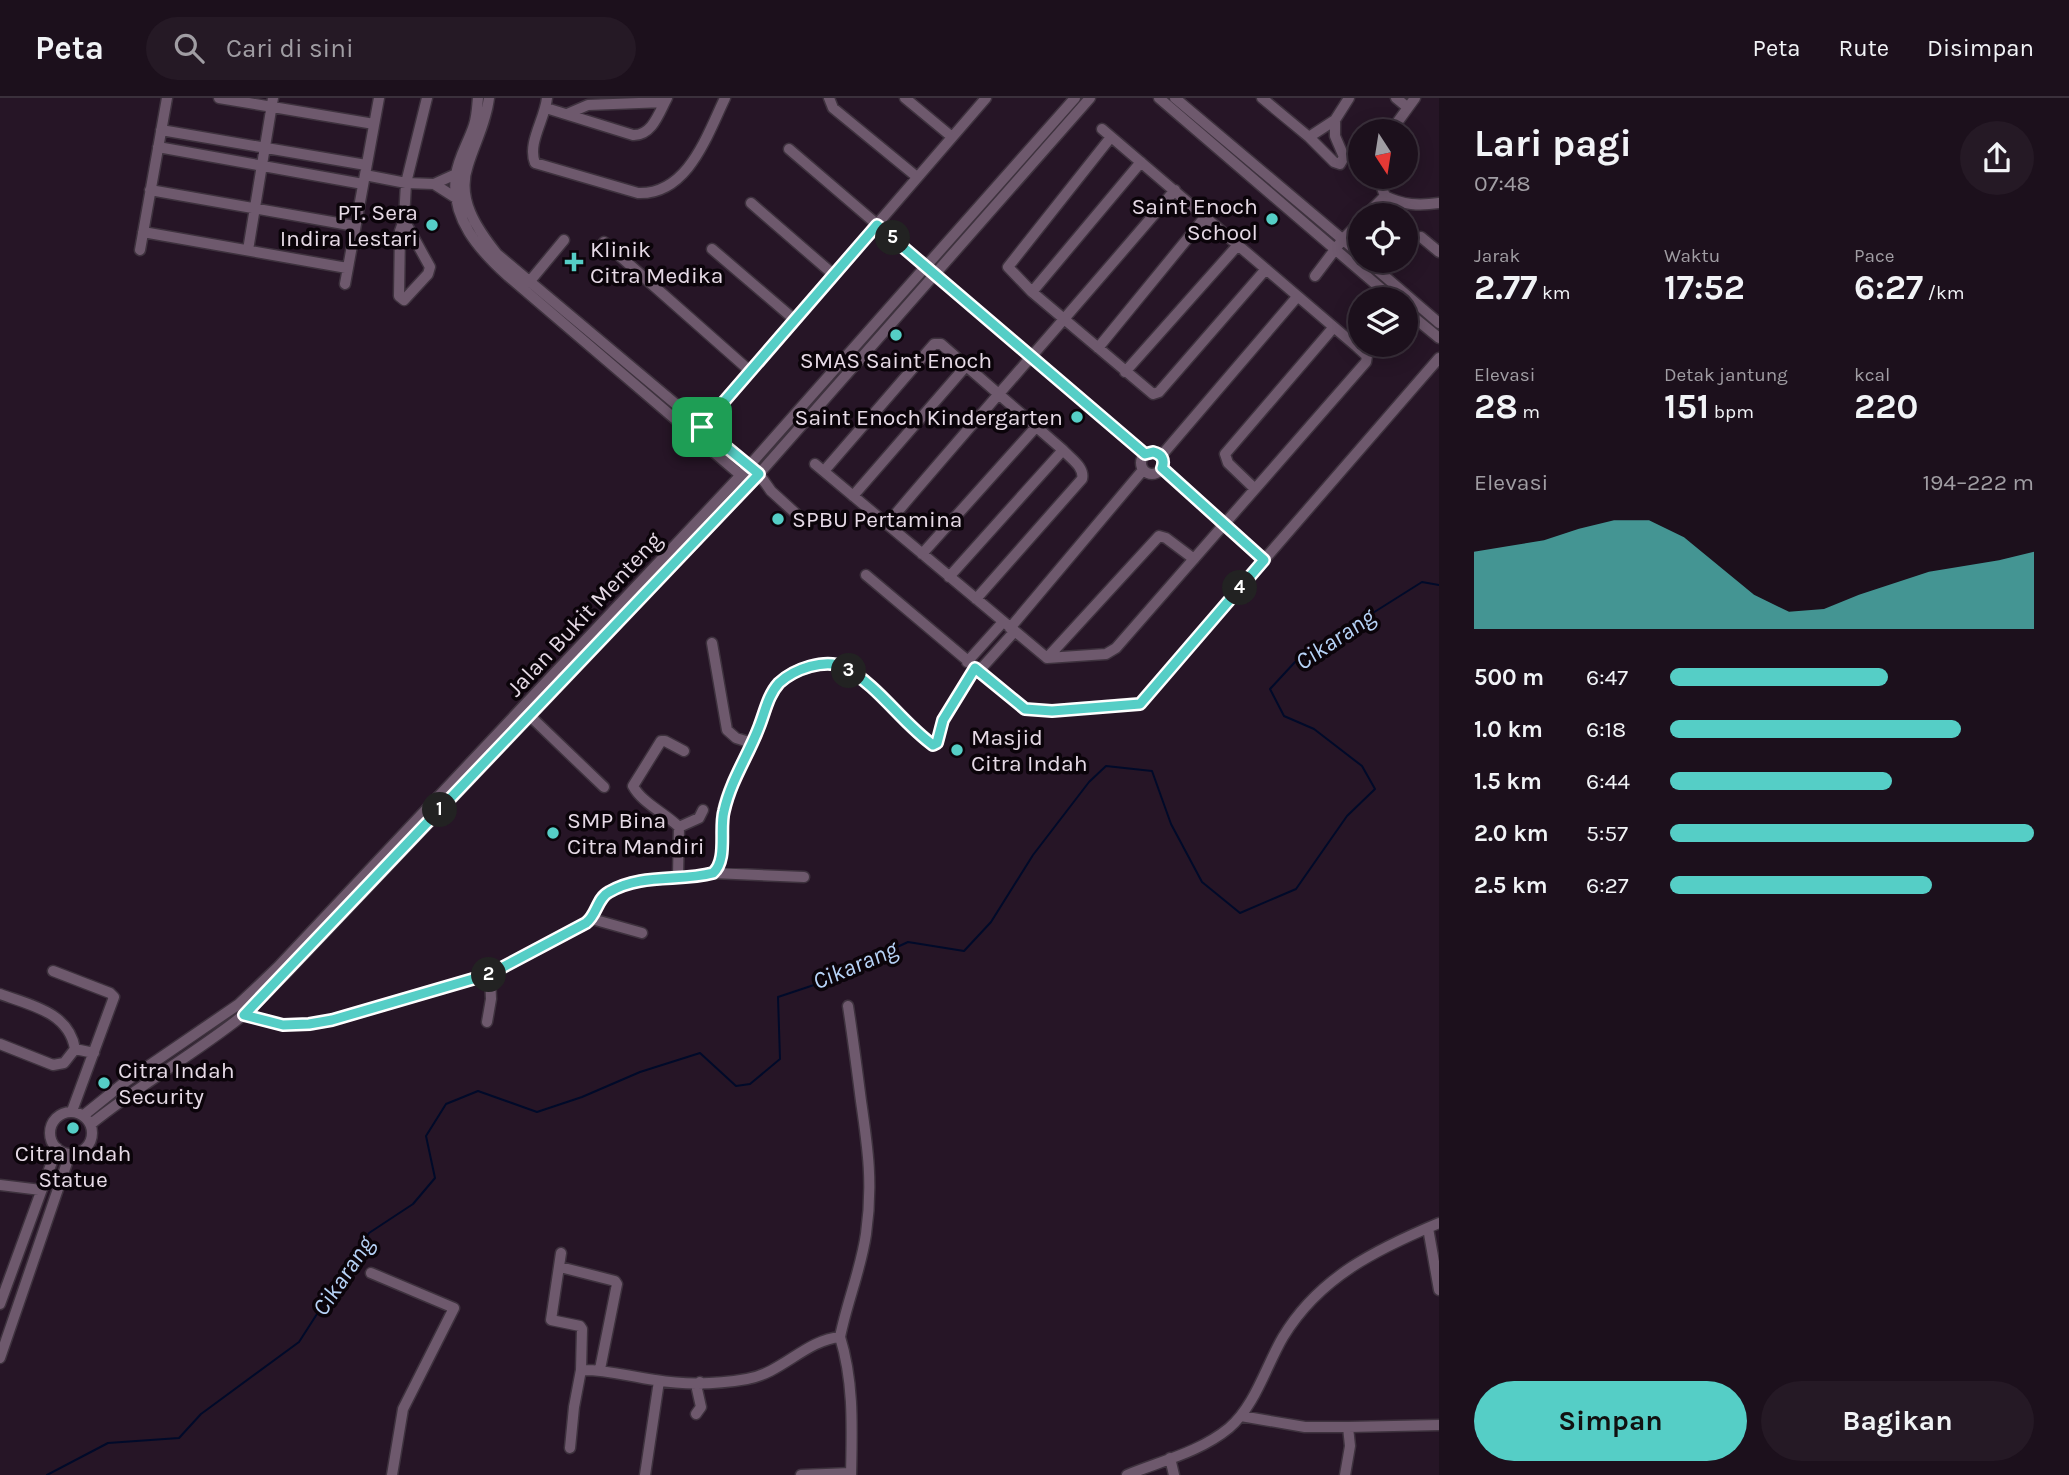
<!DOCTYPE html>
<html lang="id">
<meta charset="utf-8">
<style>
body{margin:0;font-family:Karla,sans-serif;background:#251925;color:#f1f3f6;height:100vh;display:flex;flex-direction:column;font-size:26px;white-space:nowrap}
*{box-sizing:border-box;margin:0}
p{font-size:23px;color:#a09da3}
.icon{flex:none;width:38px;height:38px;fill:none;stroke:currentColor;stroke-width:2;stroke-linecap:round;stroke-linejoin:round}
.map{position:relative;flex:1;overflow:hidden}
.panel{display:flex;flex-direction:column;background:#1c101c;width:630px}
.panel>*{flex:none}
.needle{width:46px;rotate:168deg}
.controls{position:absolute;left:1348px;top:21px;display:grid;gap:14px}
.controls a{display:grid;place-items:center;width:70px;height:70px;border-radius:50%;background:#1c101c;box-shadow:0 4px 18px #0003,0 0 0 2px #3a303b;font-size:35px}
.pin{position:absolute;display:grid;place-items:center;width:60px;height:60px;color:#fff;margin:-30px;border-radius:14px;box-shadow:0 4px 10px #0006}
.km{position:absolute;width:35px;height:35px;margin:-18px;border-radius:50%;background:#222;color:#fff;font-size:19px;line-height:35px;text-align:center}
.round{display:grid;place-items:center;flex:none;width:74px;height:74px;border-radius:37px;background:#251925}
.summary{display:flex;align-items:center;justify-content:space-between;height:119px;padding:0 35px}
h1{font-size:38px;font-weight:700;line-height:52px}
.metrics{display:grid;grid-template-columns:repeat(3,1fr);gap:10px;height:119px;padding:7px 35px}
.metrics div{display:grid;align-content:center}
.metrics b{font-size:35px;font-weight:700}
.metrics small{font-size:19px;font-weight:400}
.metrics p{font-size:19px}
.chart{height:196px;padding:14px 35px}
.chart p{display:flex;justify-content:space-between}
.chart svg{width:100%;height:126px;margin-top:7px;fill:#55cec6;opacity:.7}
.button{display:flex;gap:14px;margin-top:auto;padding:14px 35px}
.button a{flex:1;height:80px;border-radius:42px;background:#55cec6;color:#111;font-size:28px;font-weight:700;line-height:80px;text-align:center}
.button a+a{background:#251925;color:#f1f3f6}
ul{padding:0 35px;list-style:none;font-size:23px}
li{display:grid;grid-template-columns:112px 84px 1fr;align-items:center;height:52px}
li i{height:18px;border-radius:9px;background:#55cec6}
header{display:flex;align-items:center;gap:42px;box-sizing:border-box;height:98px;padding:0 35px;background:#1c101c;border-bottom:2px solid #3a303b}
header strong{font-size:33px}
nav{display:flex;gap:38px;margin-inline-start:auto;font-size:24px}
.search{width:490px;height:63px;background:#251925;display:flex;align-items:center;gap:18px;box-sizing:border-box;padding:0 24px;border-radius:38px;color:#a09da3;font-size:26px}
main{display:flex;flex:1;min-height:0}
.map>svg:first-child{display:block}
</style>
<header>
<strong>Peta</strong>
<div class="search"><svg class="icon" aria-label="search" viewBox="0 0 24 24"><circle cx="10" cy="10" r="6"/><path d="M15 15l6 6"/></svg>Cari di sini</div>
<nav><a>Peta</a><a>Rute</a><a>Disimpan</a></nav>
</header>
<main>
<div class="map">
<svg width="1439" height="1377" viewBox="0 0 1439 1377">
<rect width="100%" height="100%" fill="#261526"/>
<g fill="none" stroke-linecap="round" stroke-linejoin="round">
<path stroke="#000a29" stroke-width="2" d="M47 1377 108 1345 179 1340 201 1316 299 1244 369 1135 413 1106 435 1080 426 1038 446 1006 478 993 537 1014 582 999 640 974 700 955 736 988 750 986 780 961 778 899 817 886 908 844 964 853 991 824 1033 757 1089 684 1106 668 1152 673 1171 726 1202 784 1240 815 1296 791 1347 718 1375 691 1362 668 1314 631 1284 618 1270 591 1295 564 1422 484 1439 487"/>
<defs>
<path id="minor" d="M219 0 374 26
M478 0C477 9 477 18 474 27 469 43 458 60 456 77 450 120 479 152 508 178L744 380
M489 0C486 25 475 44 468 67 456 101 477 131 497 156L759 376 771 393 803 422
M547 0C545 21 527 45 535 65L638 95C688 97 707 37 725 0
M829 0 833 10 917 79
M905 0 952 39
M1159 0 1393 201
M1175 0 1360 156
M1262 0 1309 39 1335 22 1349 0
M1396 0 1407 9
M546 10 633 37C652 38 659 15 667 0
M567 16 588 7 664 4
M161 32 366 67
M1391 33 1415 0
M1111 39 1008 169 1032 194 1153 296 1159 294 1266 171
M1309 39 1334 64 1340 66 1344 59 1335 38V22
M158 49 363 86
M789 51 1145 356
M365 77 406 85 434 86 456 76
M1378 79 1385 98C1403 107 1419 108 1439 105
M434 86 456 100
M150 92 355 128
M751 105 834 177
M1366 117 1385 98
M404 122 430 169 428 176 404 202 399 198 400 133 404 122 406 85 427 0
M143 134 347 170
M1421 139 1439 154
M604 144 750 273
M712 151 795 222
M140 152 167 0
M248 152 273 0
M1367 163 1439 225
M1315 178 1343 141 1360 124
M530 183 564 142
M345 186 379 0
M1032 194 1141 64
M1405 212 1439 240
M1098 250 1206 118
M1125 274 1238 147
M702 329 986 0
M1141 365a11 11 0 1 1 22 0a11 11 0 1 1-22 0Z
M1161 358 1297 199
M815 366 1047 560 1106 556 1116 550 1366 264 1367 258 1356 248 1102 31
M1162 370 1264 462
M824 373 934 246H941L1063 352C1070 360 1085 369 1082 381L976 501
M1255 391 1228 365 1225 356 1333 230
M853 398 966 268
M887 426C982 314 1080 204 1175 92
M922 456 1036 329
M866 477 1025 611 1052 613 1140 605 1439 260
M949 479 1063 352
M1010 530 1143 372
M712 545 727 632 736 640 752 645
M1047 560 1159 438 1166 440 1194 461
M967 564 1003 524
M979 573 1014 534
M530 618 604 689
M679 729C665 715 642 705 633 688L661 643H665L684 653
M713 775 804 779
M678 778 679 729 699 720 703 712
M592 821 642 835
M53 873 110 895 114 899 72 1013
M0 896C30 907 69 914 75 951
M244 917 283 927H309L332 922 490 876 586 825C597 817 597 800 609 794 642 775 679 784 713 775 728 763 719 731 723 713 730 682 748 658 759 629 765 615 768 597 779 585 794 571 825 560 844 569 879 588 901 624 933 647L937 645 943 622 975 570
M487 924 491 901 490 876
M0 946 53 967 64 965 75 951 94 955
M50 1035a21 21 0 1 1 42 0a21 21 0 1 1-42 0Z
M84 1017 125 984 239 906 278 869 741 377 1075 0
M91 1026C139 987 193 957 241 919 257 906 270 890 284 877L751 385 1090 0
M0 1087 41 1092
M1428 1130 1439 1192
M561 1155 551 1222 580 1228 582 1231 581 1272
M560 1169 615 1183 617 1186 600 1271
M371 1175 454 1210 403 1311 392 1377
M0 1206 57 1050
M840 1239C847 1204 861 1171 866 1136 873 1087 868 1051 861 1003 857 972 853 940 848 908
M0 1260 70 1056
M696 1316 701 1309 697 1291 700 1284
M1241 1318 1305 1329H1348L1350 1348 1345 1377
M1348 1329 1439 1327
M570 1350 574 1309 581 1272C606 1271 630 1279 655 1282 685 1287 718 1286 747 1281 782 1275 806 1242 840 1239 854 1284 852 1330 851 1377
M1170 1360 1174 1377
M645 1377 659 1283
M801 1377 851 1375
M1127 1377C1161 1363 1200 1354 1229 1330 1255 1308 1266 1268 1283 1239 1319 1179 1377 1151 1439 1125"/>
</defs>
<use href="#minor" stroke="#3e323e" stroke-width="13"/>
<use href="#minor" stroke="#6e596d" stroke-width="10"/>
</g>
<g fill="none" stroke-linecap="round" stroke-linejoin="round">
<defs>
<path id="route" d="M877 127 1145 356 1153 354C1162 356 1165 362 1162 370L1264 462 1140 606 1052 613 1025 611 975 570 943 622 937 645 933 647C901 624 879 588 844 569 825 560 794 571 779 585 768 597 765 614 759 629 748 658 731 682 724 713 719 731 728 762 713 775 679 784 642 775 609 794 597 800 597 817 586 825L490 876 332 922 309 926 283 927 244 917 759 376 702 329Z"/>
</defs>
<use href="#route" stroke="#fff" stroke-width="14"/>
<use href="#route" stroke="#55cec6" stroke-width="9"/>
</g>
<g fill="#55cec6" stroke="#0b040a" stroke-width="2.5">
<circle cx="1272" cy="121" r="7"/>
<circle cx="432" cy="127" r="7"/>
<path d="M570.5 153.5h7v7h7v7h-7v7h-7v-7h-7v-7h7z"/>
<circle cx="896" cy="237" r="7"/>
<circle cx="1077" cy="319" r="7"/>
<circle cx="778" cy="421" r="7"/>
<circle cx="957" cy="652" r="7"/>
<circle cx="553" cy="735" r="7"/>
<circle cx="104" cy="985" r="7"/>
<circle cx="73" cy="1030" r="7"/>
</g>
<g text-anchor="middle" stroke-width="7" stroke-linejoin="round" paint-order="stroke">
<g font-size="23" fill="#e6dae6" stroke="#0b040a" text-anchor="start">
<text x="1258" y="116" text-anchor="end">Saint Enoch<tspan x="1258" dy="26">School</tspan></text>
<text x="418" y="122" text-anchor="end">PT. Sera<tspan x="418" dy="26">Indira Lestari</tspan></text>
<text x="590" y="159">Klinik<tspan x="590" dy="26">Citra Medika</tspan></text>
<text x="896" y="270" text-anchor="middle">SMAS Saint Enoch</text>
<text x="1063" y="327" text-anchor="end">Saint Enoch Kindergarten</text>
<text x="792" y="429">SPBU Pertamina</text>
<text x="971" y="647">Masjid<tspan x="971" dy="26">Citra Indah</tspan></text>
<text x="567" y="730">SMP Bina<tspan x="567" dy="26">Citra Mandiri</tspan></text>
<text x="118" y="980">Citra Indah<tspan x="118" dy="26">Security</tspan></text>
<text x="73" y="1063" text-anchor="middle">Citra Indah<tspan x="73" dy="26">Statue</tspan></text>
</g>
<g font-size="23" fill="#e6dae6" stroke="#0b040a">
<text transform="translate(584 516) rotate(-47)" y="8">Jalan Bukit Menteng</text>
</g>
<g font-size="24" font-style="italic" fill="#b7d3f7" stroke="#0b040a">
<text transform="translate(1335 541) rotate(-34)" y="8">Cikarang</text>
<text transform="translate(855 867) rotate(-23)" y="8">Cikarang</text>
<text transform="translate(343 1178) rotate(-56)" y="8">Cikarang</text>
</g>
</g>
</svg>
<div class="controls">
<a><svg class="needle" viewBox="-14 -14 28 28"><path d="M0-13l5 13h-10z" fill="#e53935"/><path d="M0 13l5-13h-10z" fill="#a09da3"/></svg></a>
<a><svg class="icon" aria-label="locate" viewBox="0 0 24 24"><circle cx="12" cy="12" r="6"/><path d="M12 2v4M12 18v4M2 12h4M18 12h4"/></svg></a>
<a><svg class="icon" aria-label="layers" viewBox="0 0 24 24"><path d="M12 4l9 5-9 5-9-5zM3 14l9 5 9-5"/></svg></a>
</div>
<div class="pin" style="left:702px;top:329px;background:#1e9e55"><svg class="icon" aria-label="arrive" viewBox="0 0 24 24"><path d="M6 21V4h12l-3 4 3 4H6"/></svg></div>
<b class="km" style="left:440px;top:712px">1</b>
<b class="km" style="left:489px;top:877px">2</b>
<b class="km" style="left:849px;top:573px">3</b>
<b class="km" style="left:1240px;top:490px">4</b>
<b class="km" style="left:893px;top:140px">5</b>
</div>
<section class="panel">
<div class="summary"><div><h1>Lari pagi</h1><p>07:48</p></div><a class="round"><svg class="icon" aria-label="share" viewBox="0 0 24 24"><path d="M12 15V3M7 8l5-5 5 5M5 13v7h14v-7"/></svg></a></div>
<div class="metrics">
<div><p>Jarak</p><b>2.77<small> km</small></b></div>
<div><p>Waktu</p><b>17:52</b></div>
<div><p>Pace</p><b>6:27<small> /km</small></b></div>
</div>
<div class="metrics">
<div><p>Elevasi</p><b>28<small> m</small></b></div>
<div><p>Detak jantung</p><b>151<small> bpm</small></b></div>
<div><p>kcal</p><b>220</b></div>
</div>
<div class="chart"><p><span>Elevasi</span>194–222 m</p>
<svg viewBox="0 0 160 44" preserveAspectRatio="none"><path d="M0 44V17L10 15L20 13L30 9L40 6L50 6L60 12L70 22L80 32L90 38L100 37L110 32L120 28L130 24L140 22L150 20L160 17V44z"/></svg>
</div>
<ul>
<li><b>500 m</b>6:47<i style="width:60%"></i></li>
<li><b>1.0 km</b>6:18<i style="width:80%"></i></li>
<li><b>1.5 km</b>6:44<i style="width:61%"></i></li>
<li><b>2.0 km</b>5:57<i style="width:100%"></i></li>
<li><b>2.5 km</b>6:27<i style="width:72%"></i></li>
</ul>
<div class="button"><a>Simpan</a><a>Bagikan</a></div>
</section>
</main>
